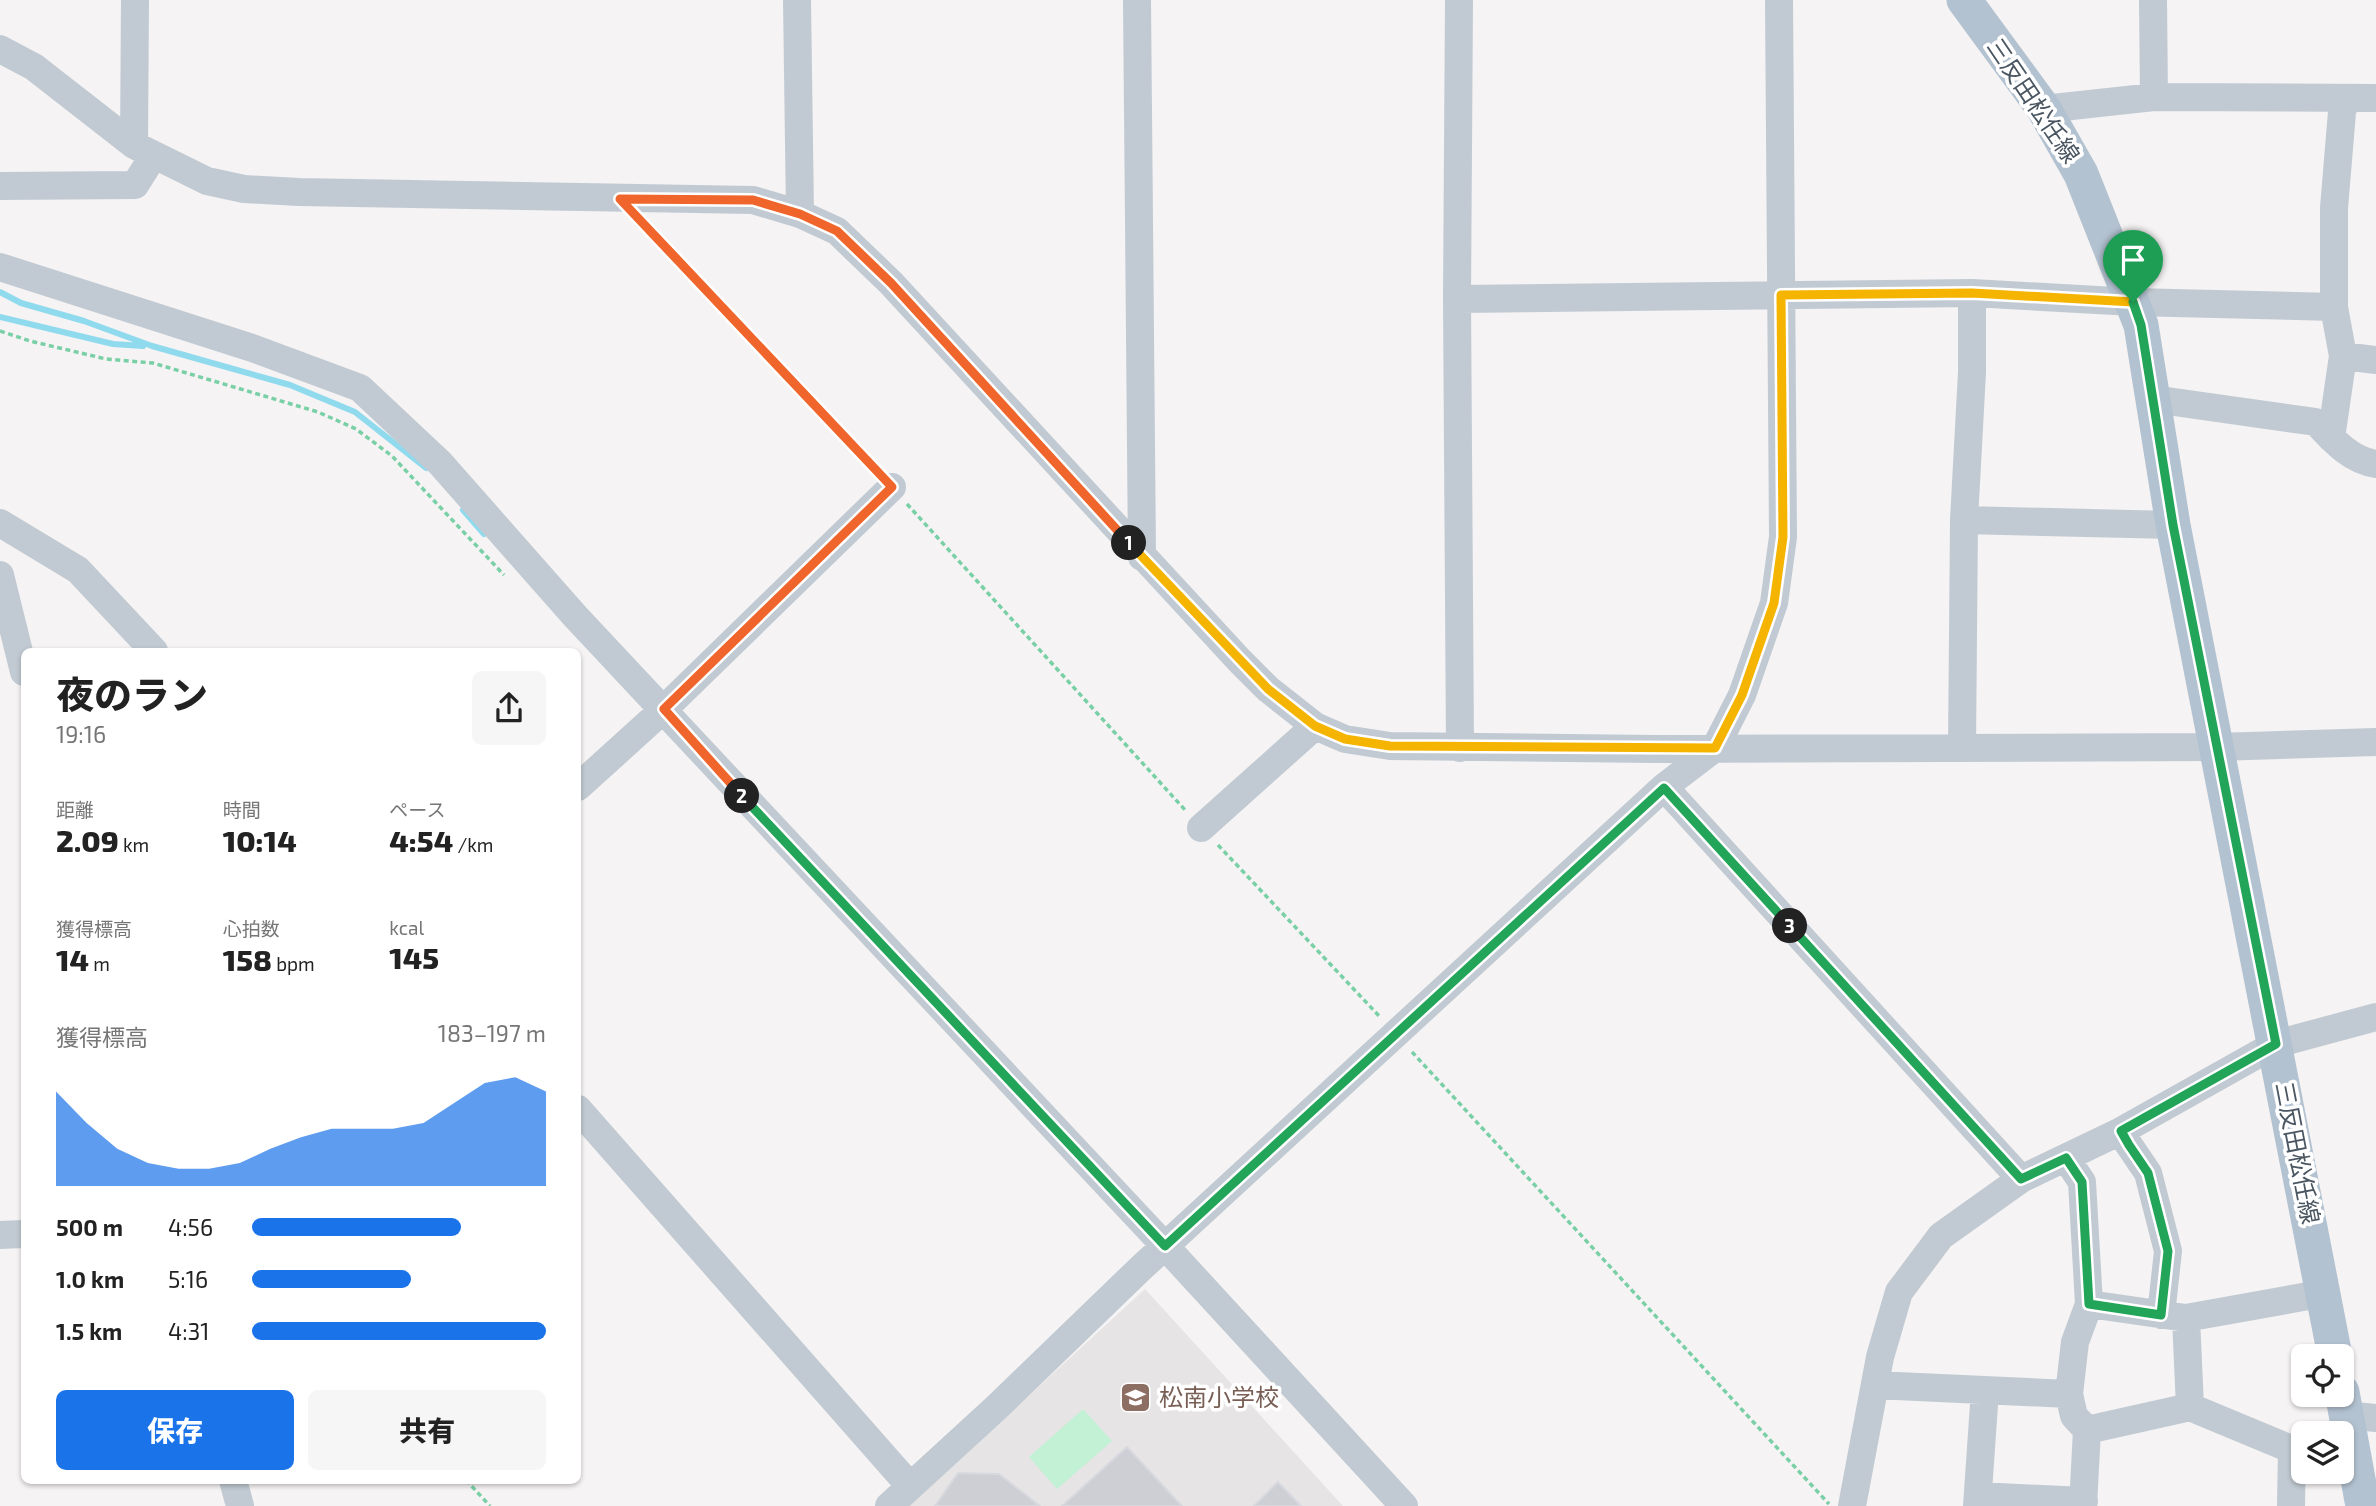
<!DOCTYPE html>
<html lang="ja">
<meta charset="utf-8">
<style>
body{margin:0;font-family:"Exo 2","Noto Sans JP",sans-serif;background:#f6f6f6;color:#222;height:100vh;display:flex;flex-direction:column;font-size:26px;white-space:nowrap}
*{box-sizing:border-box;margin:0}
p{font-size:23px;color:#767676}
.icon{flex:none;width:38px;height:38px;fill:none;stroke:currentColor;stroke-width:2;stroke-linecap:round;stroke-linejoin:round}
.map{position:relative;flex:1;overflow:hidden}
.details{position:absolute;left:21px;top:648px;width:560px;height:836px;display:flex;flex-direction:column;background:#fff;border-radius:10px;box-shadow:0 2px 5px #0004}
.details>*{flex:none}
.buttons{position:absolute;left:2291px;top:1344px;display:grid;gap:14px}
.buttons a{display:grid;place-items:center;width:63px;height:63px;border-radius:10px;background:#fff;box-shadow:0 2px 5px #0004;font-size:35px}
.pin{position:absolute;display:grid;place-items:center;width:60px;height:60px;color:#fff;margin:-72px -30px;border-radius:50% 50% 50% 0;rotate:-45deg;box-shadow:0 0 7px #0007}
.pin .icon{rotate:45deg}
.km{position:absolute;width:35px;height:35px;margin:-18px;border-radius:50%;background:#222;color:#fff;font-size:19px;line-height:35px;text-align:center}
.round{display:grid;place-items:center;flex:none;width:74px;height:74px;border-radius:10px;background:#f6f6f6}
.head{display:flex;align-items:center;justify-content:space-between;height:119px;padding:0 35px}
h1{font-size:38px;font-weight:800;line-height:52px}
.metrics{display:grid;grid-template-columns:repeat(3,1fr);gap:10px;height:119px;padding:7px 35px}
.metrics div{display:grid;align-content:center}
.metrics b{font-size:30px;font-weight:800}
.metrics small{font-size:19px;font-weight:400}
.metrics p{font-size:19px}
.chart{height:196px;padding:14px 35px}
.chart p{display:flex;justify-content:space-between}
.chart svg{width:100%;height:126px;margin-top:7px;fill:#1a73e8;opacity:.7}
.cta{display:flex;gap:14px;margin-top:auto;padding:14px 35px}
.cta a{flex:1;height:80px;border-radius:10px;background:#1a73e8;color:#fff;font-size:28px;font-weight:800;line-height:80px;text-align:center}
.cta a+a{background:#f6f6f6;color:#222}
ul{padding:0 35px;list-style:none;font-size:23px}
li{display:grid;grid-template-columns:112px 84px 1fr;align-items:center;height:52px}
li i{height:18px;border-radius:9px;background:#1a73e8}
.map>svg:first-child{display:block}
</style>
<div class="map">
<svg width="2376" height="1506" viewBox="0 0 2376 1506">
<rect width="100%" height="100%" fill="#f5f3f3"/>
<path fill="#e6e4e5" d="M1145 1289 1343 1506H909Z"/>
<path fill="#c3f1d5" d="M1083 1409 1112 1441 1057 1489 1029 1457Z"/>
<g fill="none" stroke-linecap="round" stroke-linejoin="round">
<path stroke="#90daee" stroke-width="6" d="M0 292 21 303 84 321 152 346 290 385 355 412 426 468
M0 317 113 344 143 346
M463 510 484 534"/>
</g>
<path fill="#cdcfd5" stroke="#d7d9de" stroke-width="2" d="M1127 1447 1182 1506H1062Z
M958 1473 999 1474 1040 1506H935Z
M1278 1482 1301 1506H1254Z"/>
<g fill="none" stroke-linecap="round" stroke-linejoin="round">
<path stroke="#7ad0a6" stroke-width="3.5" stroke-dasharray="5 3.5" stroke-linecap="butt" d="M641 221 876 470
M0 331 30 341 106 359 153 363 318 412 356 429 392 456 504 575
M907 504 1186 811
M1218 845 1381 1018
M1412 1052 1829 1504
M466 1480 490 1506"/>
<path stroke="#c1cad2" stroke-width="28" d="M797 0 800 214
M1137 0 1142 557
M1459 0 1457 299 1460 748
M2153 0 2154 97
M0 49 34 67 134 145 207 181 244 189 299 192 753 200 800 214 837 231 891 283 1239 660 1268 689 1315 726 1345 739 1390 746 1655 749 2217 747 2376 742
M2044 109 2154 97 2376 98
M134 145 135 0
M0 186 135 185 154 155
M0 267 255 349 360 388 440 463 575 616 1165 1246 1404 1506
M1457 299 1972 293 2133 302 2334 307
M2343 356 2376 360
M2153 399 2316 422C2333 440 2350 460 2376 464
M2331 438 2343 356 2334 307V208L2342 112 2346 99
M1964 520 2173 525
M0 523 78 570 154 651
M0 575 24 672
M1962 747 1964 520 1972 372V293
M578 787 664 709 892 487
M1664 787 2021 1179
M1201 828 1315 726
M578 1109 910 1486
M2121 1131 2129 1145 2148 1173 2168 1251 2161 1315
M2066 1158 2082 1182 2089 1304 2075 1342 2069 1394 2074 1416 2087 1430 2083 1506
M0 1235 24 1234
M2089 1304 2186 1318 2325 1293
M2186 1318 2190 1407
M1875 1385 2069 1394
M2346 1415 2376 1418
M2087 1430 2190 1407 2303 1454
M233 1480 240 1506
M1978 1496 2084 1501
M889 1506 997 1407 1141 1268 1664 787 1715 748 1742 695 1774 603 1783 537 1779 0
M1852 1506 1880 1357 1899 1292 1941 1236 2021 1179 2121 1131 2276 1044 2376 1017
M1977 1506 1985 1390
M2291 1506 2292 1448"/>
<path stroke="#b3c2d1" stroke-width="35" d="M1964 0 2044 109 2081 174 2141 325 2173 525 2335 1356
M2342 1392 2363 1506"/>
</g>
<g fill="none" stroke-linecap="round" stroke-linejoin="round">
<defs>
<path id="split-1" d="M1129 543 1268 689 1315 726 1345 739 1390 746 1715 748 1742 695 1774 603 1783 537 1781 295 1972 293 2133 302"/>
<path id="split-2" d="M742 796 664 709 892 487 620 199 753 200 800 214 837 231 891 283 1129 543"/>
<path id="split-3" d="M742 796 1165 1246 1664 788 1790 926"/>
<path id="split-4" d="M1790 926 2021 1179 2066 1158 2082 1182 2089 1304 2161 1315 2168 1251 2148 1173 2129 1145 2121 1131 2276 1044 2173 525 2141 325 2133 302"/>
</defs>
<use href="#split-1" stroke="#fff" stroke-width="14"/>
<use href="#split-2" stroke="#fff" stroke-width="14"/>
<use href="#split-3" stroke="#fff" stroke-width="14"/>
<use href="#split-4" stroke="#fff" stroke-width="14"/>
<use href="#split-1" stroke="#f5b400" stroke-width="9"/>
<use href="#split-2" stroke="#f0652b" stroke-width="9"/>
<use href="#split-3" stroke="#22a559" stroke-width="9"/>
<use href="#split-4" stroke="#22a559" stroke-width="9"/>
</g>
<defs>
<symbol id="school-square" viewBox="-11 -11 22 22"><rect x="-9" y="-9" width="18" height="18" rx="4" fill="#8d6e63" stroke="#fff"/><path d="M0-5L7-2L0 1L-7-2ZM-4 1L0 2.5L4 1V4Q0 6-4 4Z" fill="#fff"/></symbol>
</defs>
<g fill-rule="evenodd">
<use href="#school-square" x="1118" y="1380" width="35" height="35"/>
</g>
<g text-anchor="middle" stroke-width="7" stroke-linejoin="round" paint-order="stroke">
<g font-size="24" fill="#4a5661" stroke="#fff">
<text transform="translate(2033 101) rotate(56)" y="8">三反田松任線</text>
<text transform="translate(2297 1153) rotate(79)" y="8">三反田松任線</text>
</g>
<g font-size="24" fill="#785e54" stroke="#fff" text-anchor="start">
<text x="1159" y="1406">松南小学校</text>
</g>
</g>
</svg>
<div class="buttons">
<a><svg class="icon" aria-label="locate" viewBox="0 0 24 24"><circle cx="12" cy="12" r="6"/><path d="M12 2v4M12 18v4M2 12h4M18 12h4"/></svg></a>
<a><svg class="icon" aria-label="layers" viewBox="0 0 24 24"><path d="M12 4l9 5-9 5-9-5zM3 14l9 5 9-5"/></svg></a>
</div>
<div class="pin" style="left:2133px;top:302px;background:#1e9e55"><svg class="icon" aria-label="arrive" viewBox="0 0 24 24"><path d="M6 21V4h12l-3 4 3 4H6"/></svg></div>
<b class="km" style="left:1129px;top:543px">1</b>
<b class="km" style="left:742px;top:796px">2</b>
<b class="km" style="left:1790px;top:926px">3</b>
<section class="details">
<div class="head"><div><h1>夜のラン</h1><p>19:16</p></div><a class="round"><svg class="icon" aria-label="share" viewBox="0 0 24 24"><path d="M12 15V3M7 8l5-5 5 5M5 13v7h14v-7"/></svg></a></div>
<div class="metrics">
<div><p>距離</p><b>2.09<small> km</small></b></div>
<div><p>時間</p><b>10:14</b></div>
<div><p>ペース</p><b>4:54<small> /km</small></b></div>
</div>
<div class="metrics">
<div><p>獲得標高</p><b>14<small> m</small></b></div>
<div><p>心拍数</p><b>158<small> bpm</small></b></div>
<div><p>kcal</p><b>145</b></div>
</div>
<div class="chart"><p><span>獲得標高</span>183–197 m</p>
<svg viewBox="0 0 160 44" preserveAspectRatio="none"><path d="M0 44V11L10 22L20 31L30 36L40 38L50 38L60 36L70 31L80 27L90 24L100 24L110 24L120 22L130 15L140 8L150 6L160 11V44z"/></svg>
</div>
<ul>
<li><b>500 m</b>4:56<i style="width:71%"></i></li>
<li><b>1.0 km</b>5:16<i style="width:54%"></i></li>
<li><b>1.5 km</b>4:31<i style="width:100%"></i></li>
</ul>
<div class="cta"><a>保存</a><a>共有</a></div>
</section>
</div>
